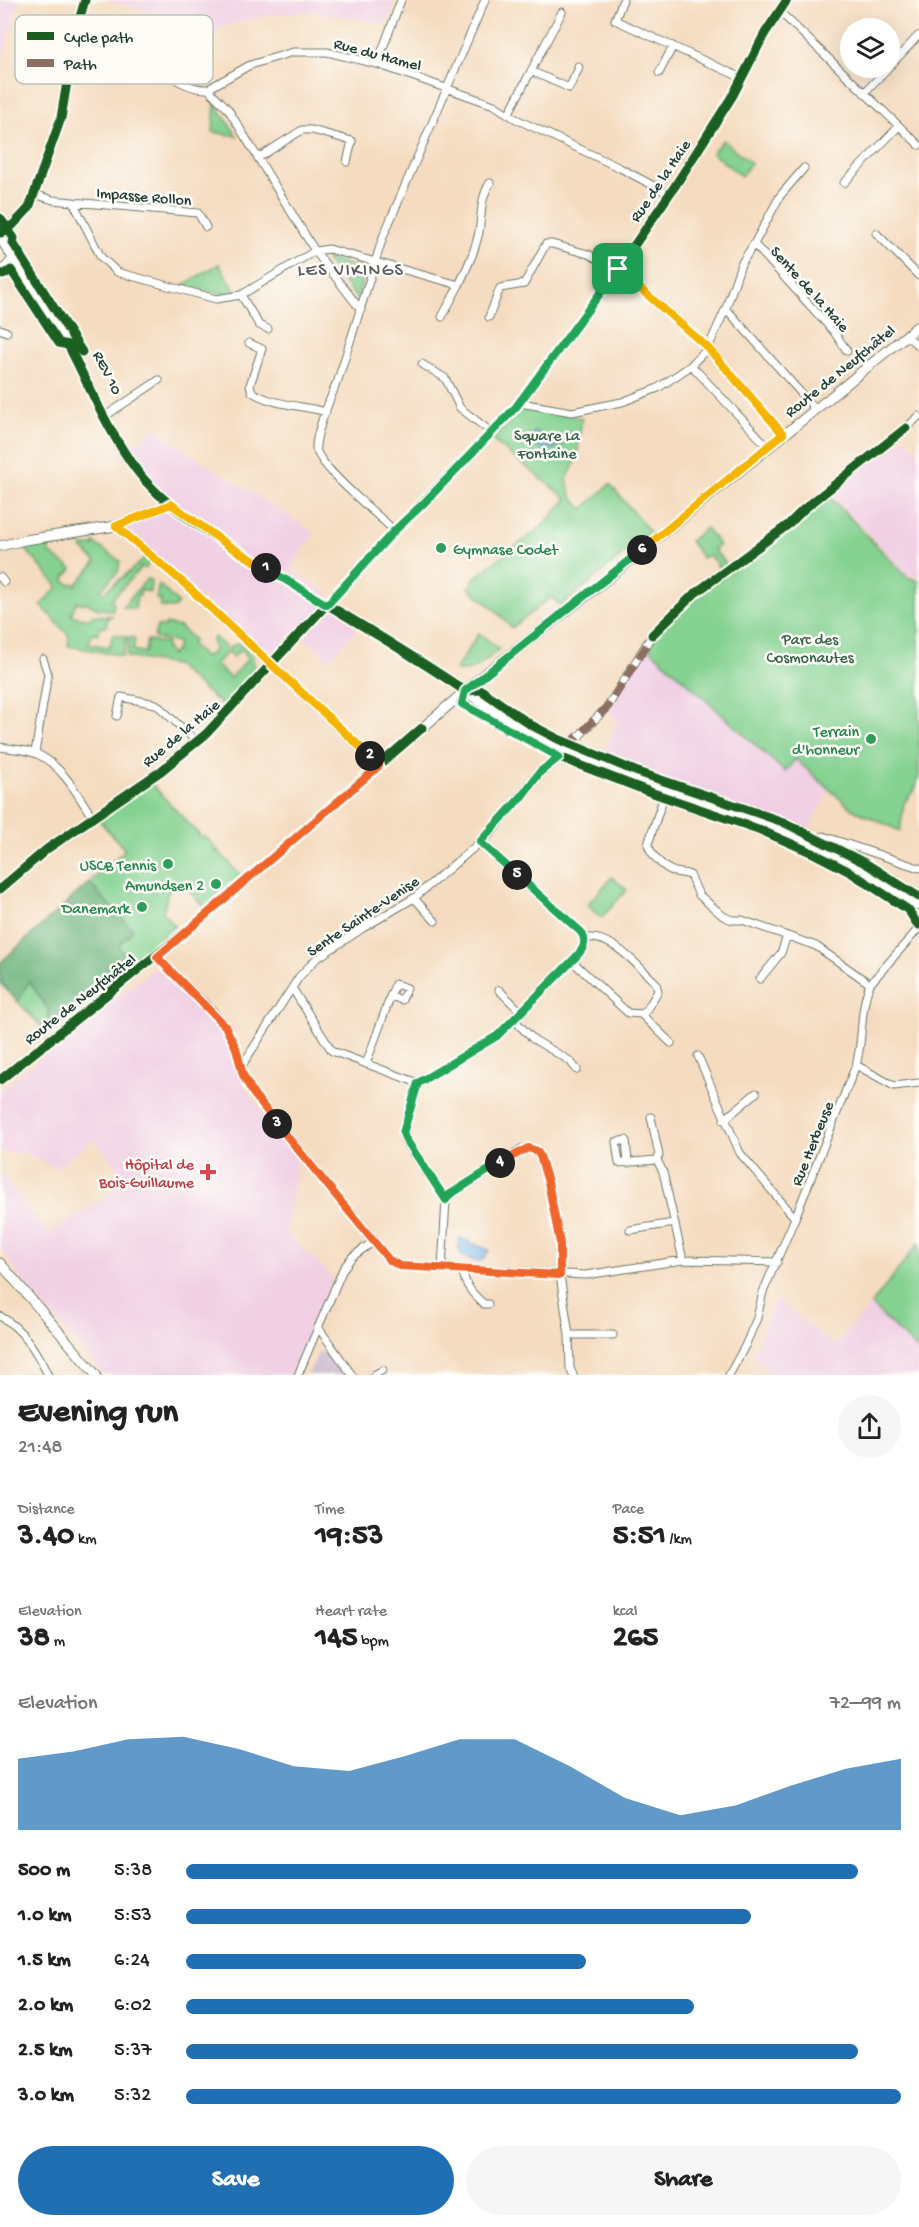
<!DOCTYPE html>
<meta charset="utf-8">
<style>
body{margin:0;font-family:"Gochi Hand",sans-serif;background:#f6f6f6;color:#222;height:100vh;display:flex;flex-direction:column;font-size:22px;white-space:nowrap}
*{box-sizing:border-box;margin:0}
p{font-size:20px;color:#767676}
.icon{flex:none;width:33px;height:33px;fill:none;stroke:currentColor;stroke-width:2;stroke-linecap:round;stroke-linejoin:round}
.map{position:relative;height:1375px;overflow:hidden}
.sheet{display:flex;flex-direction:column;background:#fff;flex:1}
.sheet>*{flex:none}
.buttons{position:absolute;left:840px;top:18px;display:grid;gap:12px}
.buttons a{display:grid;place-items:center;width:60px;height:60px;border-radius:50%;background:#fff;box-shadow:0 6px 24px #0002;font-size:30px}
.pin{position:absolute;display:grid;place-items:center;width:51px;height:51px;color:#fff;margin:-26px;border-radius:12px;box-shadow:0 3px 9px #0006}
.km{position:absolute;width:30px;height:30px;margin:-15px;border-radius:50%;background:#222;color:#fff;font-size:16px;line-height:30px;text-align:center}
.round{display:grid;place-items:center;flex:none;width:63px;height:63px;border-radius:32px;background:#f6f6f6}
.summary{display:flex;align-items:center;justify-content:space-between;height:102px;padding:0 18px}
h1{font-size:33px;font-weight:700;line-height:45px}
.stats{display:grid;grid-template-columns:repeat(3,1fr);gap:9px;height:102px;padding:6px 18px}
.stats div{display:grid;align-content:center}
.stats b{font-size:30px;font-weight:700}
.stats small{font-size:16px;font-weight:400}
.stats p{font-size:16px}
.chart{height:168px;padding:12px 18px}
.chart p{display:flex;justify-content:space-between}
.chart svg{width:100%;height:108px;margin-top:6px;fill:#1f6fb2;opacity:.7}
.cta{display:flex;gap:12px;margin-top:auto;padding:12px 18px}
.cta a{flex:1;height:69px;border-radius:36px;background:#1f6fb2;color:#fff;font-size:24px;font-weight:700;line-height:69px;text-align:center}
.cta a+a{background:#f6f6f6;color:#222}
ul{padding:0 18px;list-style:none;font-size:20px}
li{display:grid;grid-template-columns:96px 72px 1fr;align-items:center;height:45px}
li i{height:15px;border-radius:8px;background:#1f6fb2}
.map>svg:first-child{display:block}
</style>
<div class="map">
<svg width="919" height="1375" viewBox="0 0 919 1375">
<rect width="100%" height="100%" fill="#fdfcf7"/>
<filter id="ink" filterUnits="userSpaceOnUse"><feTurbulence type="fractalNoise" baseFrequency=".0167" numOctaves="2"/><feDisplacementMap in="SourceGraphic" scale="12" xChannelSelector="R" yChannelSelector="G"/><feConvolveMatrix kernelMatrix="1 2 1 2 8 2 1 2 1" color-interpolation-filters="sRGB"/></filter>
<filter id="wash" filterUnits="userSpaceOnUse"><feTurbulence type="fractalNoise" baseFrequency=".008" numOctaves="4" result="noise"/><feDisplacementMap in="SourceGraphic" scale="24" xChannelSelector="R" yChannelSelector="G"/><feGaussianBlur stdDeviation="1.35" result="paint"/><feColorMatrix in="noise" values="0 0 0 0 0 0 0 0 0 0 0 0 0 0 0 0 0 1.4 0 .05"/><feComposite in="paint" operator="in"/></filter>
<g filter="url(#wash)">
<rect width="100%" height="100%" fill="#f5dcc0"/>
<path fill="#f1d0e4" d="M0 0H20L0 65Z
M105 0H395L386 24 311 11 267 15 225 26 201 47 163 16Z
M156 428 181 448 315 533 290 569 326 592 330 601 362 624 329 660 295 630 268 660 160 560 144 554 112 533 92 536 91 528 114 525 171 504 124 452Z
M905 438 919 451V577L908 575 829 493Z
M648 646 784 771 795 759 830 790 804 838 598 765 617 722 607 710Z
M153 969H164L222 1028 234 1051 236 1065 245 1087 253 1101 297 1157 286 1233 334 1279 293 1375H104L24 1283 0 1247V1171L48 1234 127 1183 128 1182 94 1139 56 1169 25 1153 0 1152V1091Z
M776 1299 834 1345 871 1305 919 1351V1375H773L753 1355Z"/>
<path fill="#cebed1" d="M330 1352 349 1375H308L318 1353Z"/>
<path fill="#84d190" stroke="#528762" stroke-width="1.5" d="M215 102 237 136 213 132Z
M723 140 751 163 741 176 712 153Z
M327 253 335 255 334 260 359 268 362 262 368 263 357 299 326 260Z
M219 264 236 292C219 296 200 290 183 285Z
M527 407 582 418 577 459 567 479 571 496 583 509 610 484 650 532 561 606 551 597 512 628 495 610 469 588 474 578 541 527 567 499 492 440 523 408Z
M827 494 907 577 919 581V776L915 789 904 803 900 831 852 809 795 759 785 772 650 649 656 634 695 596 789 528Z
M706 528 719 545 714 550 727 565 721 570 709 555 702 558 690 541Z
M59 540V545L49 547V553L72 569 65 578V581L71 585 73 583 76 585 96 562 82 548 83 546H94V543L120 561 118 572 100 590 103 593C117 580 134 571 145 557L152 560 145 569 142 567 111 600 114 603 113 610 98 609 85 602 82 604 77 601 71 615 82 618 84 617 88 620 92 615 113 616 108 617 106 627H100L98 634 91 633 89 644 109 647 113 634 127 637 123 656 68 646 69 636 41 605 58 587 23 546Z
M147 579 151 580 150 592 141 590 140 596H137L135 609 122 607Z
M159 584 178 603 174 608 160 607 161 600 156 599Z
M166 624 180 627 194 640 191 644 205 658 214 650 212 640 214 637 226 647V654L215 664 230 678 248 659 240 650 233 657 229 653V647L239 643 253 656 254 669 224 707 175 665 127 657 129 637 135 638 133 650 145 653 147 640 167 643 166 647 171 655 176 651 178 642 154 638 157 626 165 627Z
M479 633 499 649C487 659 471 676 455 670Z
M149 781 202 838 205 836 216 848 214 851 216 853 218 850 237 872 243 875 206 909 180 881 168 892 163 913 175 926 141 957 47 1032 0 983V963L125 850 99 820Z
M612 877 627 890 601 918 587 905Z
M919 1243V1351L871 1305Z"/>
<path fill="#6bb37a" stroke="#457857" stroke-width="1.5" d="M89 883 133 930 118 946 130 960 141 957 47 1032 49 1011 29 981 18 1002C4 987 0 984 0 963Z"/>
<path fill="#74b1e6" stroke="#4a778d" stroke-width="1.5" d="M535 432H538V436L544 441 563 444C552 451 538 449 527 443L528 438Z
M460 1238 489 1250 484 1259 477 1262 462 1256 458 1248Z"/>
</g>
<g filter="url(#ink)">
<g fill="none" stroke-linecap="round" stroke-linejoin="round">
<defs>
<path id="street" d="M623 0 615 20 742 78
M779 11 919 145
M75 34C95 40 116 43 134 51 158 63 179 90 208 89L250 65 293 52H327L377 64 494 105 516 119 620 168 669 194
M377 64 401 0
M890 66 918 36
M531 71 562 12
M659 73 673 46
M208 89 228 109 315 251 361 310
M864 93 888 68
M509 113 531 71 569 88 579 68 578 66
M258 158 302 130H312L352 141 347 162
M844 183 899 126
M34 194 53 200 73 202 101 257 117 272 216 299 241 295 315 251 329 249 336 251 459 285C467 268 475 251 479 232 482 215 480 198 490 183
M73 202 198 213 206 227
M876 233 919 276
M754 244 834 332 847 351
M0 272 13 258
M241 295 259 325 268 329
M730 313 815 409
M442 317 459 285
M489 317 500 288 524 284 546 244H552L588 254 623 272 708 348 783 434
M0 329 7 332
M906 336 919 346
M249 343 262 349 250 385 252 392C275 406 301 405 326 412
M422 364 445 378 460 408 491 432
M691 365 768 447
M338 380 383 237 485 0
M336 384C330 400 316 431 316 447 316 465 379 516 395 531
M520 401 526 404 572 412 622 402 658 388 689 367 708 348 726 308 741 264 754 244 780 196 804 168
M104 417 159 380
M906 428 919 416
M116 526 186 585 379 766
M0 577 4 582
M326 605 379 635 451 682
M117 716 121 697 156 704 197 742
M0 747C12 749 26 749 37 754 62 765 78 795 92 817
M35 753 48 674 43 659
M666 790 648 844C650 854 664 869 675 872 680 873 685 873 690 875L699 895 723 916 732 920H742L816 946 870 984
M823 836 919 868
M0 889 47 849 161 771 206 734 395 531 516 407 618 269 675 186 733 95 765 33 787 0
M414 898 435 921
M157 957 212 1010 225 1026 236 1048 243 1075 253 1093 389 1260 400 1266 586 1275 683 1260 777 1262
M572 961 628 1013 641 1014 646 1011 658 991 656 983C637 966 614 935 585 938
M760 979 781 953 787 936
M292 988 332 1051 418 1083 403 1133 404 1139 446 1200
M499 990 521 1012
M641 1014 671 1043
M514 1020 533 1039 570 1061 577 1070
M698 1056 740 1153 795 1218
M366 1064 395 984 407 988 402 1000 390 996
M856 1065 894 1086 919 1083
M241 1067 299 977 316 959 363 928 414 898 490 834 540 772 559 757 608 706 652 635
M418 1083 497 1036 572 961C581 952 589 944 581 932L480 842
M651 1117 659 1155 657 1160
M724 1120 756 1093
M628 1163 626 1140 616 1142 619 1163 657 1160 663 1172 683 1260
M630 1230 674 1223
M442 1268 446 1200 449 1195 521 1149 528 1148 537 1151 548 1182 560 1243V1275L569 1335 570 1368 573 1375
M463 1269C463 1284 473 1295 484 1304H488
M0 1316C24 1330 36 1351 48 1375
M318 1327 352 1375
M569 1335H613
M298 1375 343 1269 352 1257 374 1241
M374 1375 383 1370
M729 1375 745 1346 757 1318 763 1292 795 1218 856 1065C864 1038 859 1010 870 984L919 928"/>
<path id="secondary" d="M0 234 26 212 34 194 61 118 75 34 85 0
M0 238C23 273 47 308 68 345 95 391 111 448 150 486 202 535 267 566 326 605
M0 546 25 540 116 526 171 504
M451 682 520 728 552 743 613 772 760 823 818 847 877 878 919 906
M0 1080 200 920 486 673 590 593 919 325
M0 1263 96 1375"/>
</defs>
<use href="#street" stroke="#6a7565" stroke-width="9"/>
<use href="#secondary" stroke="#6a7565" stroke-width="11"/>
<use href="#street" stroke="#fff" stroke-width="7"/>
<use href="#secondary" stroke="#fff" stroke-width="9"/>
<path stroke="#8d6e63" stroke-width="8" stroke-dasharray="15 8" stroke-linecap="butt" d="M270 664 379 766
M567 747 608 706 656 631"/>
<defs>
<path id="cycleway" d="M0 218 14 238 13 243 82 352
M1 233 9 226H12L29 208 61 118 75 34 85 0
M0 273 3 275 11 270 59 343 68 345C90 387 109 434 138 472 170 514 235 549 280 576 342 614 405 650 465 691
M652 635 694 594 789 524 804 509 906 428
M465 691 461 704 559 757 650 792 758 829 815 854 850 872 907 909C913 914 913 921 919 925
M465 691 481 690 531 725 558 739 635 771 783 822 865 863 919 897
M0 889 47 849 161 771 206 734 395 531 516 407 618 269 675 186 733 95 765 33 787 0
M0 1080 200 920 422 728"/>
</defs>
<use href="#cycleway" stroke="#fdfcf7" stroke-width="13"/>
<use href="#cycleway" stroke="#1b5e20" stroke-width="9"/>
</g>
</g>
<g fill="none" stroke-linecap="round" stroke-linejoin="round" filter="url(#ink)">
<defs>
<path id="split-1" d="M266 568 327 605 394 531 424 503 516 407 618 269"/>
<path id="split-2" d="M266 568 229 546 171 504 116 526 186 585 370 756"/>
<path id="split-3" d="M277 1124 253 1093 243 1075 236 1048 225 1026 157 957 379 766 370 756"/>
<path id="split-4" d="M277 1124 389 1260 400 1266 560 1275V1243L548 1182 540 1156 537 1151 528 1148 500 1163"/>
<path id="split-5" d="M500 1163 449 1195 446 1200 405 1138 403 1133 418 1083 497 1036 572 961C581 952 589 944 581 932L517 875"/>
<path id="split-6" d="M517 875 480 842 522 796 540 772 559 757 462 704 465 691 642 550"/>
<path id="split-7" d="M618 269 708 348 783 434 642 550"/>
</defs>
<use href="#split-1" stroke="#fff" stroke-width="12"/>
<use href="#split-2" stroke="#fff" stroke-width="12"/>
<use href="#split-3" stroke="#fff" stroke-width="12"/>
<use href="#split-4" stroke="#fff" stroke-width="12"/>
<use href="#split-5" stroke="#fff" stroke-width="12"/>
<use href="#split-6" stroke="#fff" stroke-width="12"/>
<use href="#split-7" stroke="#fff" stroke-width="12"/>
<use href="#split-1" stroke="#22a559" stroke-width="8"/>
<use href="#split-2" stroke="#f5b400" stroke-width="8"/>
<use href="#split-3" stroke="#f0652b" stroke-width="8"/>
<use href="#split-4" stroke="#f0652b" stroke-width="8"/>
<use href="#split-5" stroke="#22a559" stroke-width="8"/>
<use href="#split-6" stroke="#22a559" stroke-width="8"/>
<use href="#split-7" stroke="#f5b400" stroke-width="8"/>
</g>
<g fill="#2e9e5b" stroke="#fdfcf7" stroke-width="2">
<circle cx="441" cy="548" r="6"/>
<circle cx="871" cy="739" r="6"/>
<circle cx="168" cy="864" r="6"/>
<circle cx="216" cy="884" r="6"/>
<circle cx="142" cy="907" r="6"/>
</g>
<path fill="#e0444e" stroke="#fdfcf7" stroke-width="2" d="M205 1163h6v6h6v6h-6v6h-6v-6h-6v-6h6z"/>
<g text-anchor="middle" stroke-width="5" stroke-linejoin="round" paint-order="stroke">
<g font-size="16" fill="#1f3d34" stroke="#fdfcf7">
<text transform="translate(378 53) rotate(15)" y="6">Rue du Hamel</text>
<text transform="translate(659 180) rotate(-56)" y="6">Rue de la Haie</text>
<text transform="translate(144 195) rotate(5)" y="6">Impasse Rollon</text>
<text transform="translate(811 288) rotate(48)" y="6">Sente de la Haie</text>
<text transform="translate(839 370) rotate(-39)" y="6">Route de Neufchâtel</text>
<text transform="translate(109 372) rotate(63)" y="6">REV 10</text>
<text transform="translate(180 732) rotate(-40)" y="6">Rue de la Haie</text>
<text transform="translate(362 915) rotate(-34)" y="6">Sente Sainte-Venise</text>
<text transform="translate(79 998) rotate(-38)" y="6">Route de Neufchâtel</text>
<text transform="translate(811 1143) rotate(-68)" y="6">Rue Herbeuse</text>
</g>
<g font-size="16" fill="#38624b" stroke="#fdfcf7">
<text x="547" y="440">Square La<tspan x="547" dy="18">Fontaine</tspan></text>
<text x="810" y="644">Parc des<tspan x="810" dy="18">Cosmonautes</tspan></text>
</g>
<g font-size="16" fill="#27864d" stroke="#fdfcf7" text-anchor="end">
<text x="453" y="554" text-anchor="start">Gymnase Codet</text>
<text x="859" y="736">Terrain<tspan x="859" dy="18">d'honneur</tspan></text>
<text x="156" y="870">USCB Tennis</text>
<text x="204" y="890">Amundsen 2</text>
<text x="130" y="913">Danemark</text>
</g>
<g font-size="16" fill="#be3a42" stroke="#fdfcf7" text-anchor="end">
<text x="194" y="1169">Hôpital de<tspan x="194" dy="18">Bois-Guillaume</tspan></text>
</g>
<g font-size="18" letter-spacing="1.5" fill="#5d5a61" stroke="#fdfcf7">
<text x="351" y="275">LES VIKINGS</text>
</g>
</g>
<rect x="15" y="15" width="198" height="69" rx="9" fill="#fdfcf7" stroke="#bac3bc" stroke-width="1.5"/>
<rect x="27" y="32" width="27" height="8" fill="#1b5e20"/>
<rect x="27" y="59" width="27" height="8" fill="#8d6e63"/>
<g font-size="16" fill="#1f3d34">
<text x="64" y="42">Cycle path</text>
<text x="64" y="69">Path</text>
</g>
</svg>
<div class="buttons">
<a><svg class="icon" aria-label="layers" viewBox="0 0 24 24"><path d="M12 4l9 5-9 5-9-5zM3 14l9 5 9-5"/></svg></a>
</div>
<div class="pin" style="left:618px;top:269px;background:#1e9e55"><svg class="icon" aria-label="arrive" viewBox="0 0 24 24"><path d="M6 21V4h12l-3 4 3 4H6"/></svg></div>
<b class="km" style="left:266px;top:568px">1</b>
<b class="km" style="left:370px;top:756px">2</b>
<b class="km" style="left:277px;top:1124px">3</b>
<b class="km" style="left:500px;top:1163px">4</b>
<b class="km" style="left:517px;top:875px">5</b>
<b class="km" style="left:642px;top:550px">6</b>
</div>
<section class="sheet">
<div class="summary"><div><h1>Evening run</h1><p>21:48</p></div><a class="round"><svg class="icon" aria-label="share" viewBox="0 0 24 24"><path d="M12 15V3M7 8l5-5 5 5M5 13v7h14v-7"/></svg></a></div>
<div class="stats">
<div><p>Distance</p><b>3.40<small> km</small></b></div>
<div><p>Time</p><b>19:53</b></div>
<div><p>Pace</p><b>5:51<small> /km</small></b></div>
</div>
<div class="stats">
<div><p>Elevation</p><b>38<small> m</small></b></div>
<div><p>Heart rate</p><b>145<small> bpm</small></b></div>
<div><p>kcal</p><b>265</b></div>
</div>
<div class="chart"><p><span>Elevation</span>72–99 m</p>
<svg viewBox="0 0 160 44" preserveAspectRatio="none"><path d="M0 44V15L10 12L20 7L30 6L40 11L50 18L60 20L70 14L80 7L90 7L100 18L110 31L120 38L130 34L140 26L150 19L160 15V44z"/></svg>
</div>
<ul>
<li><b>500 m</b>5:38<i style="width:94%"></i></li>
<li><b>1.0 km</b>5:53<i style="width:79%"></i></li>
<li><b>1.5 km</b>6:24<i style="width:56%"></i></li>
<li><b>2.0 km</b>6:02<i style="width:71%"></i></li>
<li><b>2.5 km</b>5:37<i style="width:94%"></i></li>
<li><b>3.0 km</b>5:32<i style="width:100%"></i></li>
</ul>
<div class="cta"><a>Save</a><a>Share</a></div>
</section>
